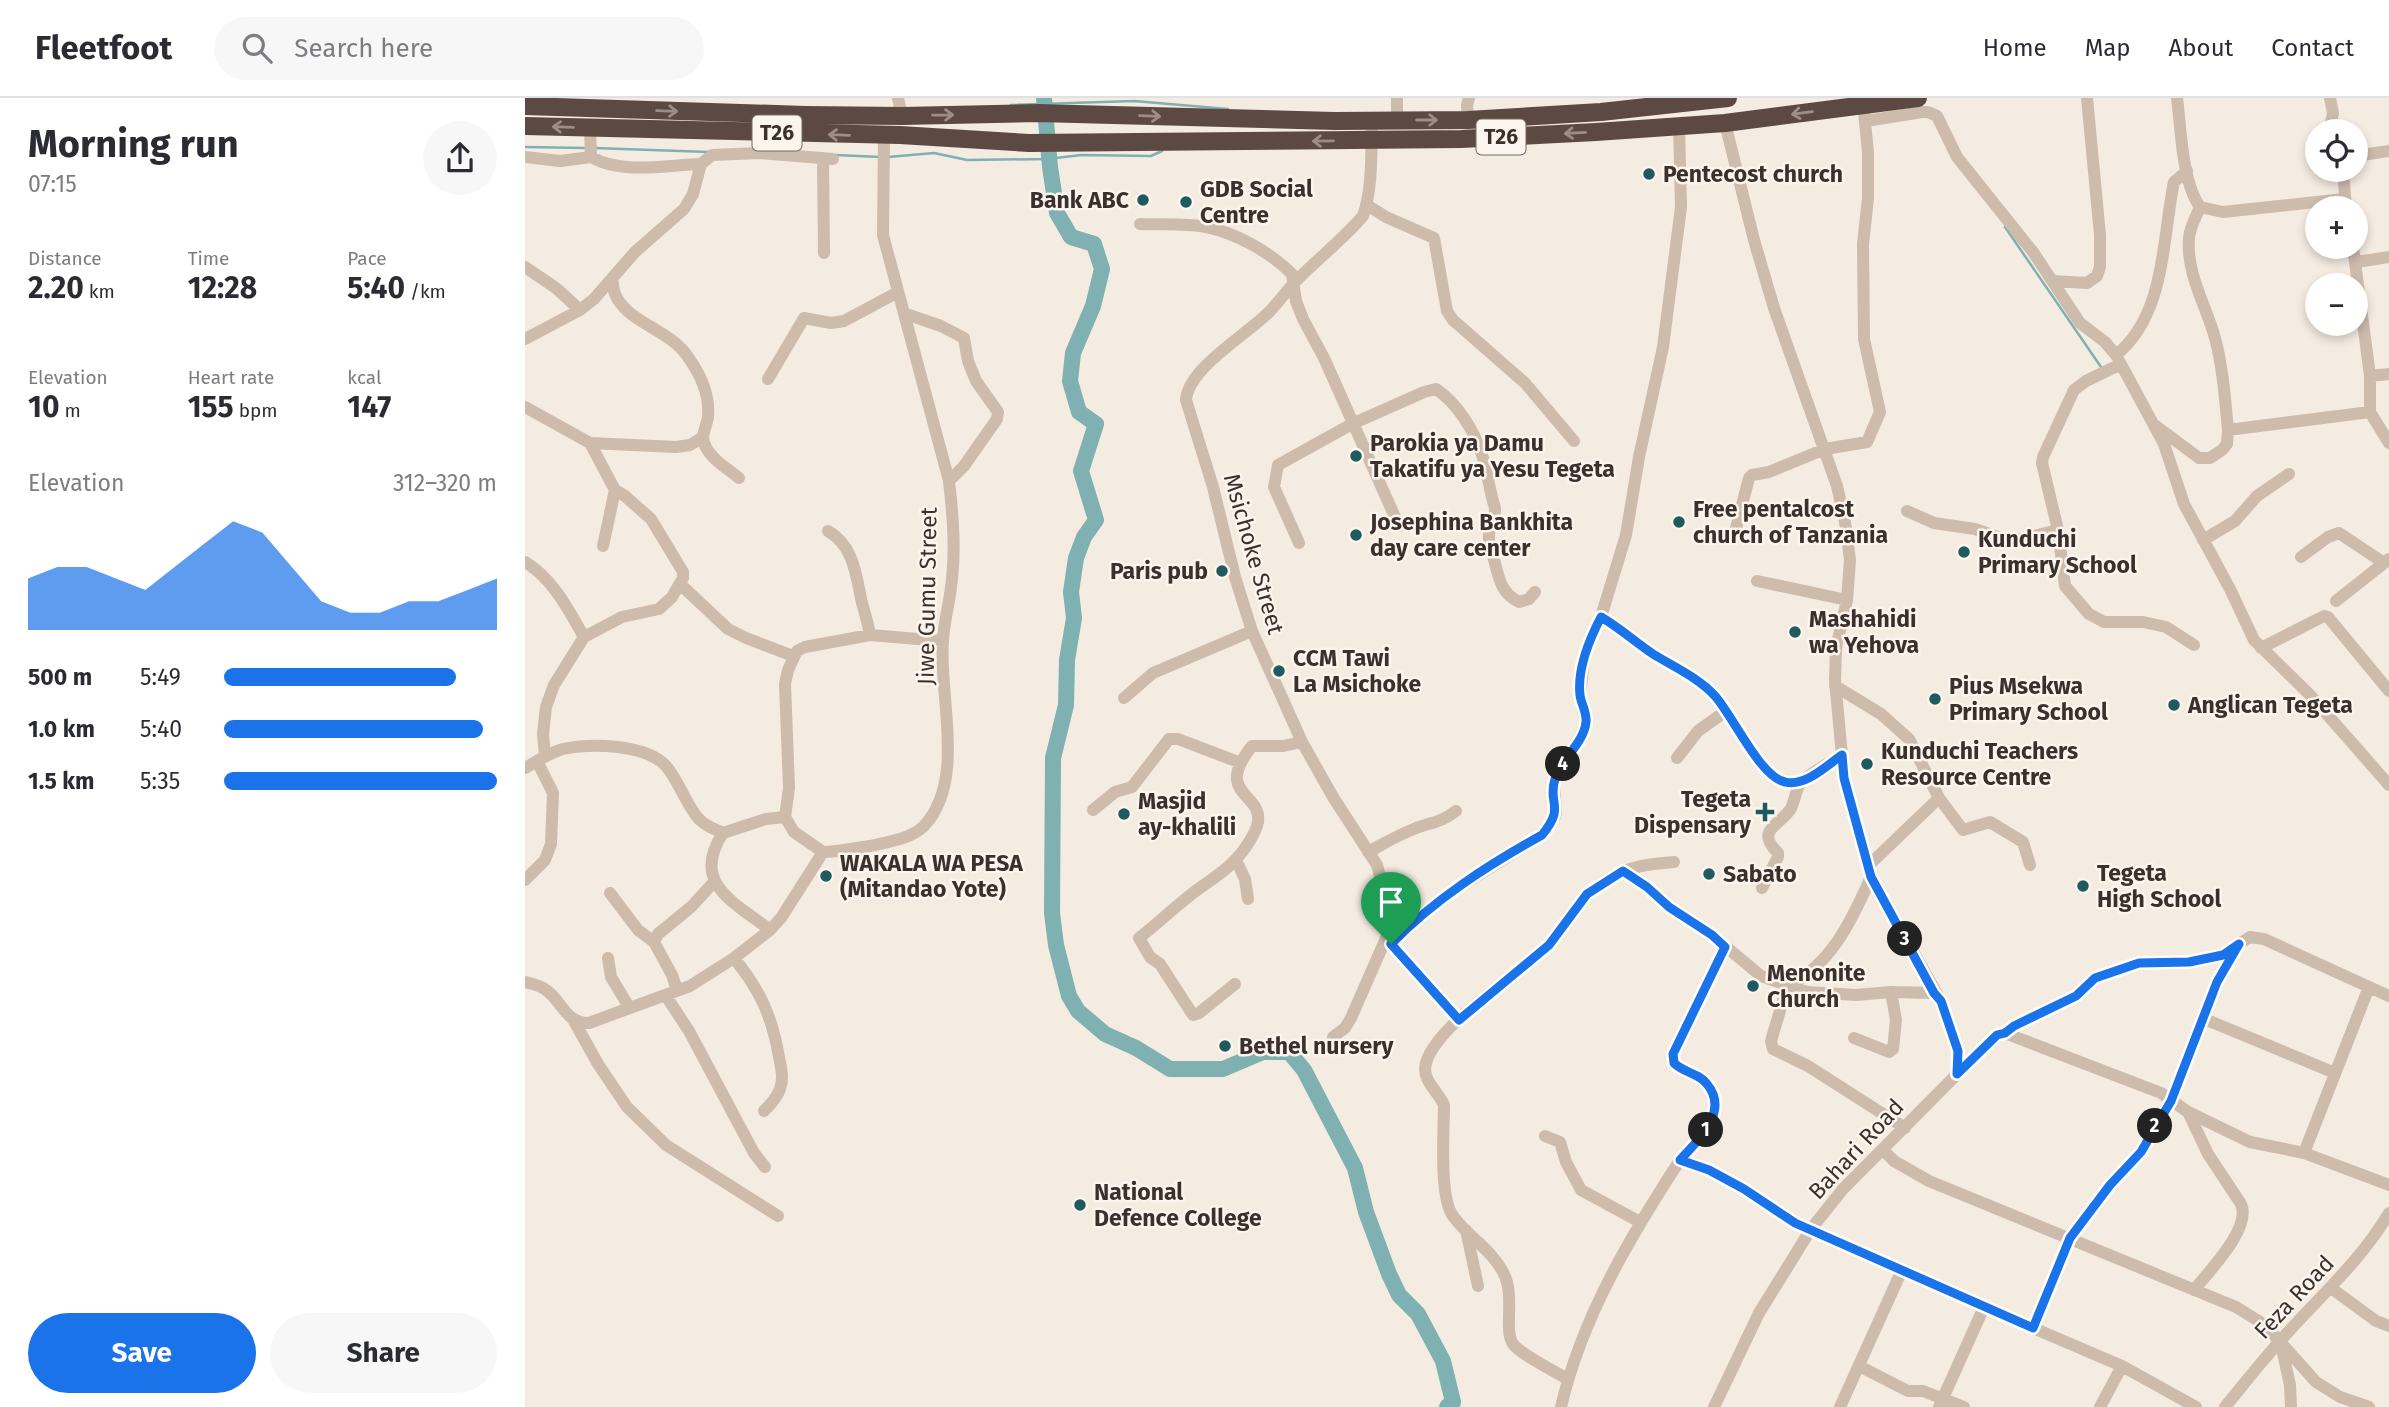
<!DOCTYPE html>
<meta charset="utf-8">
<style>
body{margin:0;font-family:"Fira Sans",sans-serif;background:#f7f7f7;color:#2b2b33;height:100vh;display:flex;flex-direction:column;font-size:26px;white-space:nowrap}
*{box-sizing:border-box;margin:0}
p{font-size:23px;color:#7c7c81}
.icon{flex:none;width:38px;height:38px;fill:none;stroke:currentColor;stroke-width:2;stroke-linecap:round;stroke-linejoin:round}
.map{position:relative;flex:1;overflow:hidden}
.panel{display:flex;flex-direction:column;background:#fff;width:525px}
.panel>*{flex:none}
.buttons{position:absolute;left:1780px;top:21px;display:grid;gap:14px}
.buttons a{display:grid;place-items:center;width:63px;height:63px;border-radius:50%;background:#fff;box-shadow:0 4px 10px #0003;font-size:35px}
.pin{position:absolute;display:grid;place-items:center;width:60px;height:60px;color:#fff;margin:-72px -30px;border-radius:50% 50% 50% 0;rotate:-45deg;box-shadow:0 0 7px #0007}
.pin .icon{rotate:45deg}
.km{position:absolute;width:35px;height:35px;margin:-18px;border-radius:50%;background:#222;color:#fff;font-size:19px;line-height:35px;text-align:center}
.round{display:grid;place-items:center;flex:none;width:74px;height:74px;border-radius:37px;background:#f7f7f7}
.head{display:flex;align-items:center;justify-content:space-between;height:119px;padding:0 28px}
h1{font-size:38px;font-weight:700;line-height:52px}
.stats{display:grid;grid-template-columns:repeat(3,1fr);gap:10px;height:119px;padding:7px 28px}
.stats div{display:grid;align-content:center}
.stats b{font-size:30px;font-weight:700}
.stats small{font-size:19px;font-weight:400}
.stats p{font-size:19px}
.chart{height:196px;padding:14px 28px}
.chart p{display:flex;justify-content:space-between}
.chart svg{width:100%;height:126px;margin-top:7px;fill:#1a73e8;opacity:.7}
.action{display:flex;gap:14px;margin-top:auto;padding:14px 28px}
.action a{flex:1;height:80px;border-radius:42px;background:#1a73e8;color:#fff;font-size:28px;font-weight:700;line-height:80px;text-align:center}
.action a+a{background:#f7f7f7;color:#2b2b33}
ul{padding:0 28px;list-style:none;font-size:23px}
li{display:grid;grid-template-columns:112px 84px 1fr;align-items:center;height:52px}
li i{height:18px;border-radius:9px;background:#1a73e8}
header{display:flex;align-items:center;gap:42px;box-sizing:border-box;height:98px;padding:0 35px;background:#fff;border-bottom:2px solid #e1e1e2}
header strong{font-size:33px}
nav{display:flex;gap:38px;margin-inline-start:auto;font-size:24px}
.search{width:490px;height:63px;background:#f7f7f7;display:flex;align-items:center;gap:18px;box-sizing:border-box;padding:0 24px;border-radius:38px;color:#7c7c81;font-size:26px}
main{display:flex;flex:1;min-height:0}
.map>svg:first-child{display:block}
</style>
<header>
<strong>Fleetfoot</strong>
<div class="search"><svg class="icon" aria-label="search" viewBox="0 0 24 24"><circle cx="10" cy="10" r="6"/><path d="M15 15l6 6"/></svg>Search here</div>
<nav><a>Home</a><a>Map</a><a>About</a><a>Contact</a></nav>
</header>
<main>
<section class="panel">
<div class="head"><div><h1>Morning run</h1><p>07:15</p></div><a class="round"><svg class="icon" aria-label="share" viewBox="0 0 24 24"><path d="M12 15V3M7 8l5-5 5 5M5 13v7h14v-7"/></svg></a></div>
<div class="stats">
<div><p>Distance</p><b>2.20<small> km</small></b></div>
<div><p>Time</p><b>12:28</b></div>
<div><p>Pace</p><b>5:40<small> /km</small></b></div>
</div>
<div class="stats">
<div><p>Elevation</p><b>10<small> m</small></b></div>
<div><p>Heart rate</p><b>155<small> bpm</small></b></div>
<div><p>kcal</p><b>147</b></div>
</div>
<div class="chart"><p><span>Elevation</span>312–320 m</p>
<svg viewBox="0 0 160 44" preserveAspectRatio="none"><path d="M0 44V26L10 22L20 22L30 26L40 30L50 22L60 14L70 6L80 10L90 22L100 34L110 38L120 38L130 34L140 34L150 30L160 26V44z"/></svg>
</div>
<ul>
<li><b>500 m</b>5:49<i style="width:85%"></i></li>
<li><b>1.0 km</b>5:40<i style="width:95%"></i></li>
<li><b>1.5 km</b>5:35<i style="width:100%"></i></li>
</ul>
<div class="action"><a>Save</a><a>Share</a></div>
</section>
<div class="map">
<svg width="1864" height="1309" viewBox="0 0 1864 1309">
<rect width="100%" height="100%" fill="#f4ebe1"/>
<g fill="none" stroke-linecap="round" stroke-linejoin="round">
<path stroke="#7fb0b2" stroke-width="2.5" d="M486 7 609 3 703 11
M0 49 60 50
M69 50 184 54
M310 57 356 59
M363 59 409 55 442 62 523 61 556 57 626 58 637 53
M1480 129 1576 269"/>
<path stroke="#7fb0b2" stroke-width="16" d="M519 0 525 69 532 115 546 139 569 146 577 171 568 208 548 255 545 283 554 314 571 326 556 373 571 422 559 439 551 460 546 494 549 520 542 562 541 607 528 660 527 815 531 847 544 898 553 913 580 936 611 950 645 971H698L738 954H764L779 972 830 1070 841 1114 864 1176 874 1197 893 1216 918 1263 928 1304 922 1309"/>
<path stroke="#cdbbac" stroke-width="12" d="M373 0 377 18
M1652 0C1656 31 1657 84 1675 109L1698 114 1819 101
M847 22C846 53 848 89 838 118 818 141 794 160 772 182 762 192 754 204 744 214 723 236 663 270 661 302L688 389 710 479 727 533 777 644 808 699 852 767 860 797 862 838 866 846 934 921
M872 22V0
M943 22 942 7 944 0
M1341 23 1397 14H1403L1412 18 1432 59 1508 154 1555 225 1580 244 1591 257 1639 346 1659 406 1705 491 1729 542 1785 597 1864 687
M1200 25 1229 142 1249 210 1312 388 1320 424 1325 462 1322 502 1311 550 1310 582 1319 680 1346 779 1416 903 1433 953 1432 976
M65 30 66 59C98 77 141 67 176 66
M1804 33 1808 15 1805 0
M1830 58 1864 53
M0 59 35 63 66 59
M298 61 299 155
M1818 72 1821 110
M842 107 861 119 909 140 922 213 928 222 1000 285 1049 343
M1675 109C1671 119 1665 129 1664 140 1661 176 1681 207 1690 240 1698 270 1700 301 1703 332L1845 314
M615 126C636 127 660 125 681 129 711 135 745 154 767 176L771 203 778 221 799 260 874 428
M1828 149 1845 278V314L1864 345
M1832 164 1864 159
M0 169 31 190 55 212
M87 180C88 184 88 191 90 196 101 224 146 232 163 259 176 277 185 297 183 319 182 326 178 334 178 340 180 358 202 370 214 380
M1528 183 1562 185 1572 178 1575 169V137L1562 0
M381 216 416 228 439 240 443 263 451 283 473 314 472 321 439 368 424 383
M0 241 55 212 69 201 110 154 159 111 168 96 176 66 187 57 235 55 308 61
M1591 257C1641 217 1637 141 1649 84L1662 73
M1594 267 1561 283 1549 292 1518 359 1517 365 1533 432 1540 488 1564 516 1579 524H1618L1641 529 1669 547
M1845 278 1864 276
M243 281 279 220 306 225 319 223 373 194
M0 309 65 345 151 349 165 347 178 339
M1631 328 1674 360H1685L1697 352 1702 346 1703 332
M1382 413 1409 425 1450 431 1475 440 1496 441 1533 432
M303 433C329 448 331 477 337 505 340 515 343 526 345 537
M1210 434 1224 380 1227 377 1244 374 1300 351 1342 344 1355 314 1339 241 1338 146 1343 100V54L1339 14
M1678 442 1710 423 1732 398 1764 376
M774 445 749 389 753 367 827 326 899 294 911 291C932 305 949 332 957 357 963 374 964 392 970 410 971 421 965 426 964 436 963 444 966 451 968 458 974 478 974 494 994 504L1004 501 1010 494
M78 448 90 392
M1776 459 1803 439 1814 435 1859 465
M0 464C28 481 43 511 59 539
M1232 483 1322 502
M155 486 203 531 221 540 268 558
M1811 503 1864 461
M1076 519C1094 530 1110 545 1128 556 1149 569 1173 580 1190 598 1208 618 1234 678 1260 684 1265 685 1271 685 1276 685
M1736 550 1799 518 1803 519 1864 593
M1310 588 1356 616 1384 641 1414 700 1438 732 1465 724 1498 744 1505 767
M599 600 628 575 727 533
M20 658 18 636 21 609 29 587 59 539 97 519 134 511 147 499 158 480V474L126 421 100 398 90 392 65 345
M1152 660 1173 633 1201 613
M0 670C12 663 24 655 38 651 66 645 121 646 141 668 154 683 163 711 175 722 182 729 190 731 198 735L241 721 260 719
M568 712 590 694 607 689 644 641H653L716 665
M198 735C165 785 209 804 245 832
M298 754 269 734 260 719 264 690 260 586 263 572 272 553 280 549 345 537 417 543
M843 754C858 746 873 737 889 731 906 724 915 725 931 713
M711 762 720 781 723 801
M1344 767 1414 700
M1098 773 1122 789 1144 809 1187 837 1236 878 1282 894 1331 897 1366 894
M1346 779C1327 822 1306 867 1262 889L1246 943 1248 951 1283 968 1380 1030
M0 782 20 762 26 746 28 695 12 663
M1237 790 1253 759V755C1231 733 1251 730 1265 712 1270 704 1270 693 1275 686 1282 676 1306 664 1317 658
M85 795 113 832 129 844
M866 846 887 825 925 795 1017 737 1029 721 1031 715 1029 687 1031 678 1055 639 1061 624 1055 599 1059 561 1065 540 1076 519 1101 437 1114 359 1138 249 1156 109 1154 27
M1200 849 1148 956 1149 965C1159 975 1174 975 1182 986 1205 1014 1173 1042 1155 1062L1184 1072 1219 1091 1271 1125 1459 1209 1597 1268 1671 1309
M83 860 86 879 104 909
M209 860C235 892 247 918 254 959 256 970 259 980 255 991 252 1000 245 1007 239 1013
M0 884C8 886 15 887 21 892 38 904 40 925 64 925L165 888 209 860 245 832 256 820 298 754C314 754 329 750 345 748 362 744 386 741 399 728 442 682 413 596 418 542 419 524 424 507 426 489 431 454 428 418 424 383L358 137 359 38
M710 886 674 915 668 917 635 866 625 859 614 840C633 825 650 809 668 795 682 784 700 774 711 761 719 753 731 735 733 724 737 694 688 697 727 648H758L777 644
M152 892 147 877 129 844 133 836 166 809 189 784
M141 898 164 933 229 1055 240 1069
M1677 920 1810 975
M49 923 73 966 102 1009 141 1047 253 1118
M1480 935 1489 928 1551 898 1570 880 1614 865 1664 864 1698 857 1710 849
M808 939 820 930 826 920 862 838
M1329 940 1364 954 1368 951 1371 922 1366 894 1410 895
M1663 1014 1683 1056 1716 1106C1727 1130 1684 1173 1669 1192
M1020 1038 1035 1044 1041 1064 1056 1092 1115 1124
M1358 1052 1369 1063 1404 1083 1711 1209 1740 1227 1791 1284 1815 1299 1844 1309
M1779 1055 1844 889
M941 1132 953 1188
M1806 1190 1851 1223 1864 1228
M1508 1230 1545 1141 1585 1087 1616 1054 1646 1003 1692 884 1714 846 1725 839 1739 841 1864 898
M1756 1246 1765 1287 1766 1309
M1334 1268 1383 1293H1398L1439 1309
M1042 1281C1031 1274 995 1256 988 1246 978 1231 991 1198 978 1174 966 1151 943 1139 928 1118 914 1100 919 1032 919 1007 913 993 896 982 901 965 912 926 993 877 1023 848 1032 839 1037 828 1045 817 1055 803 1068 791 1083 781 1104 768 1125 766 1149 764
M1036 1309C1057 1219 1105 1139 1155 1062
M1189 1309 1234 1215 1286 1131 1318 1091 1468 940 1476 935 1485 937 1636 995 1663 1014 1725 1044 1779 1055 1864 1087
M1315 1309 1377 1172
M1414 1309 1459 1209
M1575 1309 1597 1268
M1700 1309C1718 1287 1736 1264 1756 1242 1793 1200 1835 1164 1864 1115"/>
<path stroke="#5c4a42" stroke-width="18" d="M0 8 280 17 377 18 513 15 810 23 943 22 1076 14 1203 0
M0 28 375 37 504 45 936 41 1071 34 1200 25 1393 0"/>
</g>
<defs><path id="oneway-shaft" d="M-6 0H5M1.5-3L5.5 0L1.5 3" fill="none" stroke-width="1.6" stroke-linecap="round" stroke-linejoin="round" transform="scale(1.75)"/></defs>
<g stroke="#9c8e87">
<use href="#oneway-shaft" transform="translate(142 13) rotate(2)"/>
<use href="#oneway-shaft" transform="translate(1277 15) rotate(173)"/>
<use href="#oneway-shaft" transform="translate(418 17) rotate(-1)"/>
<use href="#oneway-shaft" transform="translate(625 18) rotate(2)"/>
<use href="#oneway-shaft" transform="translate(902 22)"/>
<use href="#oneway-shaft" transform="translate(38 29) rotate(-178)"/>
<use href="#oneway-shaft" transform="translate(1050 35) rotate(177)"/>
<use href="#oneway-shaft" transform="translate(314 37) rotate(-178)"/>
<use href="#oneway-shaft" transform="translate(798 43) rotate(179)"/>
</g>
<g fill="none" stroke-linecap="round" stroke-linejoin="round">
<defs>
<path id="route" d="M1076 519C1095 530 1110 544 1128 556 1149 569 1174 580 1190 598 1208 618 1235 679 1260 684 1280 689 1301 668 1317 657L1319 680 1346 779 1409 895 1416 903 1433 953 1432 976 1472 937 1480 935 1489 928 1551 898 1570 880 1614 865 1664 864 1698 857 1714 846 1692 884 1646 1003 1616 1054 1585 1087 1545 1140 1508 1230 1270 1125 1219 1091 1184 1072 1155 1062C1173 1042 1205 1014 1182 986 1174 975 1159 975 1149 965L1148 956 1200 849 1187 837 1144 809 1122 789 1098 773 1062 796 1024 847 934 922 866 846C910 801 963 767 1017 737 1041 708 1022 706 1030 681 1036 661 1059 645 1061 624 1062 614 1056 606 1055 597 1052 571 1064 542 1076 519Z"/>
</defs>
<use href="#route" stroke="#fff" stroke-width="14"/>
<use href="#route" stroke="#1a73e8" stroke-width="9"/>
</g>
<g fill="#1f5a5e" stroke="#fbf5ee" stroke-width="2.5">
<circle cx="1124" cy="76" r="7"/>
<circle cx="618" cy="102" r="7"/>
<circle cx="661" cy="104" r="7"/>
<circle cx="831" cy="358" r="7"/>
<circle cx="1154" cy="424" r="7"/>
<circle cx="831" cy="437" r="7"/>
<circle cx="1439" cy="454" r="7"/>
<circle cx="697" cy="473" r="7"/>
<circle cx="1270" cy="534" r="7"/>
<circle cx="754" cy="573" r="7"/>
<circle cx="1410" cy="601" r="7"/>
<circle cx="1649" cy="607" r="7"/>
<circle cx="1342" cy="666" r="7"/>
<path d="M1236.5 703.5h7v7h7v7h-7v7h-7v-7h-7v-7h7z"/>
<circle cx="599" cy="716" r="7"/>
<circle cx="1184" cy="776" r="7"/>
<circle cx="301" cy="778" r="7"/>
<circle cx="1558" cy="788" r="7"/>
<circle cx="1228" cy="888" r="7"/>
<circle cx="700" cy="948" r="7"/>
<circle cx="555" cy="1107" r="7"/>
</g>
<g text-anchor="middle" stroke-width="5" stroke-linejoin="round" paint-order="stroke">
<g fill="#fbf5ee" stroke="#756b66" stroke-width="2">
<rect x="227.5" y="17.5" width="49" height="35" rx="5"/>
<rect x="951.5" y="21.5" width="49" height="35" rx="5"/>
</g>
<g font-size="21" font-weight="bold" fill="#3b302b">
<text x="252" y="42">T26</text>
<text x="976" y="46">T26</text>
</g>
<g font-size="23" font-weight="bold" fill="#3b302b" stroke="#fbf5ee" text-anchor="start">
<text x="1138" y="84">Pentecost church</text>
<text x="675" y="99">GDB Social<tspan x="675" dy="26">Centre</tspan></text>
<text x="604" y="110" text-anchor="end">Bank ABC</text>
<text x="845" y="353">Parokia ya Damu<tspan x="845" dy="26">Takatifu ya Yesu Tegeta</tspan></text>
<text x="1168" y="419">Free pentalcost<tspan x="1168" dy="26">church of Tanzania</tspan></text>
<text x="845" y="432">Josephina Bankhita<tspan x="845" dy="26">day care center</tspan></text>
<text x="1453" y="449">Kunduchi<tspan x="1453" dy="26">Primary School</tspan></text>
<text x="683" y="481" text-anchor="end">Paris pub</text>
<text x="1284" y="529">Mashahidi<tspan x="1284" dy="26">wa Yehova</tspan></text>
<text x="768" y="568">CCM Tawi<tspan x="768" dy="26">La Msichoke</tspan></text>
<text x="1424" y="596">Pius Msekwa<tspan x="1424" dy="26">Primary School</tspan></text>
<text x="1663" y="615">Anglican Tegeta</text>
<text x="1356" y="661">Kunduchi Teachers<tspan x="1356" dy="26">Resource Centre</tspan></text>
<text x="1226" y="709" text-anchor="end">Tegeta<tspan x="1226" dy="26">Dispensary</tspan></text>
<text x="613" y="711">Masjid<tspan x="613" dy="26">ay-khalili</tspan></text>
<text x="315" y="773">WAKALA WA PESA<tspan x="315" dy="26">(Mitandao Yote)</tspan></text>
<text x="1572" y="783">Tegeta<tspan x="1572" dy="26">High School</tspan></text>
<text x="1198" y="784">Sabato</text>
<text x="1242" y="883">Menonite<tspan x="1242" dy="26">Church</tspan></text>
<text x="714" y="956">Bethel nursery</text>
<text x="569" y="1102">National<tspan x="569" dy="26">Defence College</tspan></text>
</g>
<g font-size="23" fill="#3b302b" stroke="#fbf5ee">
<text transform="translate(729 456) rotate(74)" y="8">Msichoke Street</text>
<text transform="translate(402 498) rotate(-89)" y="8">Jiwe Gumu Street</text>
<text transform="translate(1331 1051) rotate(-47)" y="8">Bahari Road</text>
<text transform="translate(1769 1199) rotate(-47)" y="8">Feza Road</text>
</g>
</g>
</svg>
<div class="buttons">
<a><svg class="icon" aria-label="locate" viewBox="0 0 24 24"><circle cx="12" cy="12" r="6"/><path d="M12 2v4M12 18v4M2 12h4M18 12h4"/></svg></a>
<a>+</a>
<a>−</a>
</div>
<div class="pin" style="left:866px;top:846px;background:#1e9e55"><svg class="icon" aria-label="arrive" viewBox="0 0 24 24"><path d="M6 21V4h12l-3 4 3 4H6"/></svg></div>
<b class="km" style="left:1181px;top:1032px">1</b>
<b class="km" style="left:1630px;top:1028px">2</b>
<b class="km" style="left:1380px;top:841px">3</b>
<b class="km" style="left:1038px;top:666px">4</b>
</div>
</main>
